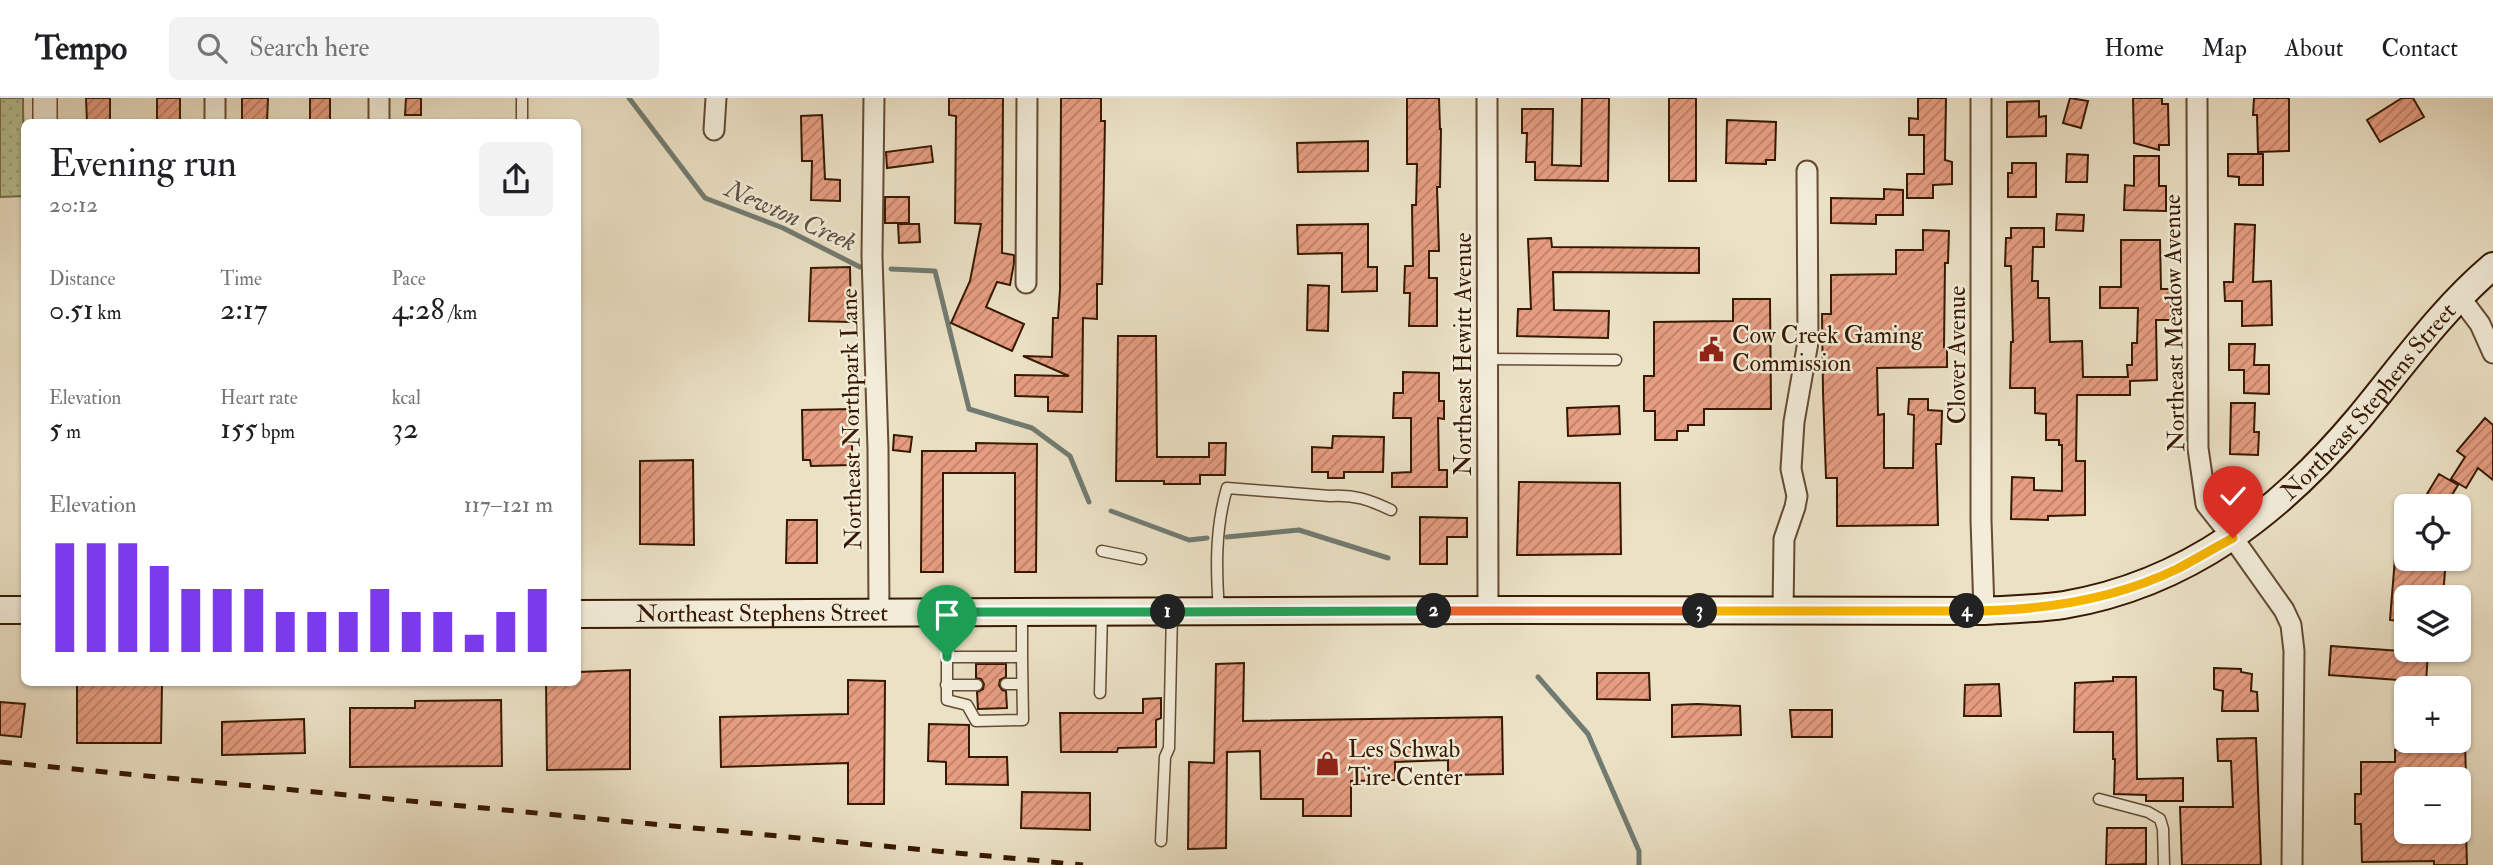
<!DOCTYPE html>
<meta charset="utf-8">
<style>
body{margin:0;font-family:"IM FELL Double Pica",serif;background:#f2f2f2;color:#202124;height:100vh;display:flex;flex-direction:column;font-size:26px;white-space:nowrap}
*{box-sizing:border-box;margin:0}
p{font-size:23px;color:#757577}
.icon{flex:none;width:38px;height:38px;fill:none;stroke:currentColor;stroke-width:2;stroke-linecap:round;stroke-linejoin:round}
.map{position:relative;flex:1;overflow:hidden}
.side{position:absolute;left:21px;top:21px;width:560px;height:567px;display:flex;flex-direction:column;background:#fff;border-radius:10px;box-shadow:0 2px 5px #0004}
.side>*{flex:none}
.tools{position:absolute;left:2394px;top:396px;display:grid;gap:14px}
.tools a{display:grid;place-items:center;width:77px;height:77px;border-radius:10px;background:#fff;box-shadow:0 2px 5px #0004;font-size:35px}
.pin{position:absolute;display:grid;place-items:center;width:60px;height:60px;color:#fff;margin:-72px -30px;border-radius:50% 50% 50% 0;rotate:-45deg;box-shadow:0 0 7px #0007}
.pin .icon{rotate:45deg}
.km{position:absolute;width:35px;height:35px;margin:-18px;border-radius:50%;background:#222;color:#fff;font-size:19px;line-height:35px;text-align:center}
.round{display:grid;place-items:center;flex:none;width:74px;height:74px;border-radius:10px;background:#f2f2f2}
.summary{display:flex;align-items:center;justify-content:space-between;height:119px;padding:0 28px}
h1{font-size:38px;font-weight:600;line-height:52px}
.metrics{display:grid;grid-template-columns:repeat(3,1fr);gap:10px;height:119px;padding:7px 28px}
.metrics div{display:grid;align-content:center}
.metrics b{font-size:30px;font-weight:600}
.metrics small{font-size:19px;font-weight:400}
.metrics p{font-size:19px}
.chart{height:196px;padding:14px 28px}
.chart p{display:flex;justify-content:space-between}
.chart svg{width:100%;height:126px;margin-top:7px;stroke:#7c3aed;stroke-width:6}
header{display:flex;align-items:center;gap:42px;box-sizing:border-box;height:98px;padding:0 35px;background:#fff;border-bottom:2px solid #e0e0e0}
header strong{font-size:33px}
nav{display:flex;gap:38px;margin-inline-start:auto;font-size:24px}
.search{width:490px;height:63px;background:#f2f2f2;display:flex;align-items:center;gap:18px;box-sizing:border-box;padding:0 24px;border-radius:10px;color:#757577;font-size:26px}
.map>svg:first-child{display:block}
</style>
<header>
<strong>Tempo</strong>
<div class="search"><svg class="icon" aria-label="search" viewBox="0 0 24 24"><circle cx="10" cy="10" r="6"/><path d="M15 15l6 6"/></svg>Search here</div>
<nav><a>Home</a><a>Map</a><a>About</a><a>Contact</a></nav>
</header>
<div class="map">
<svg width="2493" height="767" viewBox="0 0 2493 767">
<defs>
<pattern id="grass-dots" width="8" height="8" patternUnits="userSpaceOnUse" patternTransform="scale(1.75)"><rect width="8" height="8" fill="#b8c294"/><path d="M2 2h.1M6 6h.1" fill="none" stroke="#9fa67e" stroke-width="1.8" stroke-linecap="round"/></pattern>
<pattern id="building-hatch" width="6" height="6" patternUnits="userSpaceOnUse" patternTransform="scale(1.75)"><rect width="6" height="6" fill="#e69d81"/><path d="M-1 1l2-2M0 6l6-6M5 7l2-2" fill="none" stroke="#bb7f67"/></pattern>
</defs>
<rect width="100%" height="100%" fill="#ebe1c5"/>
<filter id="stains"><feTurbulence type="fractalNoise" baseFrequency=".00286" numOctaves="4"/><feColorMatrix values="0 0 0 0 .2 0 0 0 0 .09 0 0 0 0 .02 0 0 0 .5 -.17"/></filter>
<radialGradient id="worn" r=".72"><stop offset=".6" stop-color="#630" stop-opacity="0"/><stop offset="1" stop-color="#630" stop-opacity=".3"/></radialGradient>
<path fill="url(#grass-dots)" stroke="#786e4a" stroke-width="2" d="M0 0H23L24 98 0 99Z"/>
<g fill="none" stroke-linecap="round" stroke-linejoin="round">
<path stroke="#727b71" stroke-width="5" d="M629 0 705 100 783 130 860 169
M891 171 935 173 969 311 1032 330 1070 358 1089 404
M1111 413 1189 442 1207 440
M1227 439 1299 432 1388 460
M1538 579 1588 636 1639 753V767"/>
</g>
<path fill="url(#building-hatch)" stroke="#371901" stroke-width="2" d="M86 0H110V24H87Z
M157 0H180V22H157Z
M242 0H268L267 24H242Z
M310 0H330V24H310Z
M406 0H421V17H405Z
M949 0H1003L1002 155 1014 157V165L1010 187 997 184 986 209 1024 226 1012 253 951 225 970 183 981 126 955 125 956 18 949 17Z
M1061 0H1101V23H1105L1102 186H1097V221L1083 220 1082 314 1048 313V299L1015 298V277L1069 278 1023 258 1052 259 1053 220H1058L1060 192Z
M1407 0H1439L1440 31H1441L1440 89H1437L1439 153H1429V180H1437V228H1409L1410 195H1404L1405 168H1413L1412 107H1416L1417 66H1407Z
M1582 0H1609L1608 83 1535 82V64H1526L1527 35H1522V11H1553L1552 67 1581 68Z
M1669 0H1696V83H1669Z
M1918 0H1946L1945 62 1952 64V86L1933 87V100H1907V76H1924V37H1909V20L1918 21Z
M2070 0 2088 3 2081 30 2063 25Z
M2133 0H2162V6H2168L2169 47H2159V52L2134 45Z
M2254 0H2289V53L2258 54 2257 17H2253Z
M2402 0H2413L2424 19 2380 44 2367 22Z
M2039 3V19L2046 18V38L2007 39V4Z
M822 17 825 81 840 82V103L811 102 812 63H802L801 18Z
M1727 22 1776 24 1775 62H1766V66L1726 65Z
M1368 43V73L1298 74 1297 45Z
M931 48 933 64 887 70 886 54Z
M2067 56 2088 57 2087 84H2066Z
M2228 56H2263V87H2239V79L2228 78Z
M2134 58H2159V88H2166V113L2124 112 2125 87 2134 88Z
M2012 65H2036V99H2008V75H2012Z
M1884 91 1903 92V117H1876V126L1831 125V100L1884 101Z
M885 99H909V125H885Z
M2057 116 2084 117 2083 133 2056 132Z
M898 126H919L920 144 899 145Z
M1368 126V169H1377V193L1342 194V155L1298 156 1297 127Z
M2235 126 2255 127 2253 184 2271 183 2272 227 2242 228V203H2225L2224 184H2233Z
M2011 130H2044V149H2033L2032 183H2038V200H2049L2050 244 2082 243 2083 279H2128L2127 267H2132V245H2137L2138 210H2100V189H2121V142H2160L2161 191H2171V222H2156L2157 282 2130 283V297H2077L2076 363H2085V417L2048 418V422L2011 421 2012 379 2034 380V392L2062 393V347H2059V342H2046V316L2035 315V290H2010L2011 244H2013L2011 168H2005L2006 140H2011Z
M1923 132 1949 133 1948 165H1945L1944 249H1947V269L1877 270 1878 317 1884 316V370H1913L1914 317 1908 316 1909 301H1928V312L1942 313 1941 346H1936L1938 427 1837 428V380H1826L1823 294 1822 216H1831V177L1896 176V152H1923Z
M1551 140 1552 149 1699 150V175L1553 174 1554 212 1609 213 1608 240 1517 238 1518 211H1531L1528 141Z
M850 169 851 224 809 223 811 170Z
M1308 187 1329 188 1328 233 1307 232Z
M1733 201H1770L1771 311H1704V327H1688V333H1677V342H1655V313H1644V278H1654V224L1733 223Z
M1118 238H1156L1157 359H1209V345H1226L1225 377H1200V386H1164V383H1116Z
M2229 246H2255L2254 267H2269V296L2244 295V272H2229Z
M1403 274 1439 275V303H1444V321L1438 320 1439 372H1447V389H1392V375L1411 374V320H1393L1394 295H1403Z
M2231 305H2255L2254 334H2259L2258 357 2230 356Z
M1619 308 1620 336 1568 338 1567 310Z
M852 311V367L811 368 810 362H803L802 312Z
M2485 320 2493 327V382L2478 370 2466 390 2451 381 2465 359 2457 353Z
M894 337 912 339 910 354 893 352Z
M1333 338 1384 339 1383 374H1344V380H1328V374H1312V349L1332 350Z
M976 345 1037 346 1036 474H1015V375H943V474H921L922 353H976Z
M693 362 694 447 640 446V363Z
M2439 376 2458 387 2446 407 2427 396Z
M1519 384 1620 385 1621 456 1517 457Z
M1420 419 1467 420V439H1447V466H1420Z
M787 422H817V465H786Z
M2395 460H2446L2443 499H2406V524L2390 522Z
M2331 548 2428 555 2426 584 2329 577Z
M1244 565 1243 623 1502 619 1503 676 1448 677V662L1395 664V682L1351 683V718H1303V701H1261L1260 653 1227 654 1226 750 1188 751 1189 664 1214 665 1216 566Z
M976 566H1006V579L1000 582 999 587 1002 592 1006 593 1007 610 978 611 977 594 983 591 984 586 981 581 976 580Z
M2214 570 2241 571V574L2252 576 2251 593 2257 594 2258 613H2222L2223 593 2214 591Z
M630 572V671L547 672 546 584H578V574Z
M1597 575H1649L1650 602 1597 601Z
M2113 579H2136L2137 681 2183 680V703H2146V697L2114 696 2115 661H2113V634H2074L2075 585 2113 583Z
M848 582 885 583 884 706H848V665L721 669 720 619 848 616Z
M77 586H162L161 645H77Z
M1999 586 2001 618H1964L1965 587Z
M1161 600V620L1156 622V649L1118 650 1117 654H1061L1060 615H1143V601Z
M501 602 502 668 350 669V610H415V603Z
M0 604 25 606 21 639 0 637Z
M1697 606 1740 608 1741 637 1672 639V607Z
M1790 612H1832V639H1792Z
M304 621 305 655 222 657V624Z
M929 626 969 627V659H1007L1008 687 946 686V664L928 663Z
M2256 640 2261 767H2182L2180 709H2233L2231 663H2218L2217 641Z
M2465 642 2466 681H2406V733H2466L2467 767H2434V763L2362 764 2361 726H2355V696H2361V664H2395V652H2432V643Z
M1022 694 1090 695V732L1021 730Z
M2107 730H2146V766L2106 767Z"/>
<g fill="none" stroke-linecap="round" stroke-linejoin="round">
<defs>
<path id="service" d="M522 0V24
M1487 261 1616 262
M1102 453 1141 461
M1219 513C1216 471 1215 431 1227 390L1330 398C1354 396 1370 402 1391 412
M947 514V602L967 607 976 623 1023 622 1022 559
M947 559H1022V516
M1006 586H1022
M946 587H977
M1100 595 1102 515
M2099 701 2148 714 2160 721 2163 731 2164 767
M1161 743 1165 659 1169 650 1172 514"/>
<path id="minor" d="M215 0V24
M874 0 872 158 878 351 879 514
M1487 0 1488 512
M1981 0V422L1984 513
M2197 0 2198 350 2206 406 2233 440 2284 512 2291 527 2294 553 2292 767
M379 24V0
M714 32 716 0
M1026 185 1027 0
M2459 198 2480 226 2493 255
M1783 513 1784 441 1795 409 1797 398 1791 371 1794 324 1808 244 1807 73"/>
<path id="tertiary" d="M45 0V24"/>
<g id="secondary">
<path d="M0 512H24"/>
<path id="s1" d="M578 516 1488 512 1984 513C2011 511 2038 511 2064 507 2188 486 2280 414 2359 320 2402 268 2441 212 2493 168"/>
</g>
</defs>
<use href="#service" stroke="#644b32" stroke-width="13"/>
<use href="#minor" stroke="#644b32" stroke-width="23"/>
<use href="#tertiary" stroke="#644b32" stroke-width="26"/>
<use href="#secondary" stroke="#371901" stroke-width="30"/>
<use href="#service" stroke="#f2ecd9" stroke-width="10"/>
<use href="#minor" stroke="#f2ecd9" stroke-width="19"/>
<use href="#tertiary" stroke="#f2ecd9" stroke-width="23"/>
<use href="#secondary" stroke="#f2ecd9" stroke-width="26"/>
<path stroke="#371901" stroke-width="5" stroke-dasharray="12 12" stroke-linecap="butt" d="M0 664 1083 767"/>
</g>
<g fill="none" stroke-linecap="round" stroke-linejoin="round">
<defs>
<path id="split-1" d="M947 559V514H1168"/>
<path id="split-2" d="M1168 514 1434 513"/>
<path id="split-3" d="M1434 513H1700"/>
<path id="split-4" d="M1700 513H1967"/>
<path id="split-5" d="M1967 513C2039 513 2111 503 2177 471 2196 461 2214 450 2233 440"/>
</defs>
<use href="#split-1" stroke="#fff" stroke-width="14"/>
<use href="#split-2" stroke="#fff" stroke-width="14"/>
<use href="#split-3" stroke="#fff" stroke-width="14"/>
<use href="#split-4" stroke="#fff" stroke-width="14"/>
<use href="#split-5" stroke="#fff" stroke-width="14"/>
<use href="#split-1" stroke="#22a559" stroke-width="9"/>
<use href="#split-2" stroke="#22a559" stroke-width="9"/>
<use href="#split-3" stroke="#f0652b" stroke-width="9"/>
<use href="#split-4" stroke="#f5b400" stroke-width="9"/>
<use href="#split-5" stroke="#f5b400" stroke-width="9"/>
</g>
<defs>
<symbol id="civic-bare" viewBox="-9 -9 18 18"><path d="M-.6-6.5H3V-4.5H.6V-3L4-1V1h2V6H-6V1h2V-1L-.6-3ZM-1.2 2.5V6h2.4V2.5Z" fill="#8f2418" stroke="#f2ecd9" stroke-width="2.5" paint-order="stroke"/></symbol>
<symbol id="shop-bare" viewBox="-9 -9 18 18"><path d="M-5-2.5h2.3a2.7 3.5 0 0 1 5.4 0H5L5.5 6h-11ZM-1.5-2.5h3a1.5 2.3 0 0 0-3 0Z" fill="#8f2418" stroke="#f2ecd9" stroke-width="2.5" paint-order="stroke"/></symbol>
</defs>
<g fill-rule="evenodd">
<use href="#civic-bare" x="1694" y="234" width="35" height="35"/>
<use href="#shop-bare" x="1310" y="648" width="35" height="35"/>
</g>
<g text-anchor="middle" stroke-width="5" stroke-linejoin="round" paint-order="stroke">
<g font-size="24" fill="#371901" stroke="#f2ecd9">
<text transform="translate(2174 225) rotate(-91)" y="8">Northeast Meadow Avenue</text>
<text transform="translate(1463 256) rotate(-90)" y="8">Northeast Hewitt Avenue</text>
<text transform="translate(1957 257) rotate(-90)" y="8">Clover Avenue</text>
<text dy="8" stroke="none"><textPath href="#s1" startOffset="1862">Northeast Stephens Street</textPath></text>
<text transform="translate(851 321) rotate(-91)" y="8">Northeast Northpark Lane</text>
<text dy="8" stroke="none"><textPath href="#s1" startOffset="184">Northeast Stephens Street</textPath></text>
</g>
<g font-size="24" fill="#371901" stroke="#f2ecd9" text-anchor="start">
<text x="1732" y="245">Cow Creek Gaming<tspan x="1732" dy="28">Commission</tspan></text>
<text x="1348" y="659">Les Schwab<tspan x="1348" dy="28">Tire Center</tspan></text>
</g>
<g font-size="26" font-style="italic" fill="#595242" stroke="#f2ecd9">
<text transform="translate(791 117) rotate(24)" y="9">Newton Creek</text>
</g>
</g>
<rect width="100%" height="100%" filter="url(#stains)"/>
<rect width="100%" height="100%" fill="url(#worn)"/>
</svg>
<div class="tools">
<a><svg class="icon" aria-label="locate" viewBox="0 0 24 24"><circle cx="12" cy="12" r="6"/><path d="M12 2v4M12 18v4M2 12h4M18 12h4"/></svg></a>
<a><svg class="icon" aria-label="layers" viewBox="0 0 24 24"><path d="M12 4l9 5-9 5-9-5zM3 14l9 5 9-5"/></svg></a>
<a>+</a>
<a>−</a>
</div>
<div class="pin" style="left:947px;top:559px;background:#1e9e55"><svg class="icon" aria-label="arrive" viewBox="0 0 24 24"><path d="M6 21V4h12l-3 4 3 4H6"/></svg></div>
<div class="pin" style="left:2233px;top:440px;background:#d93025"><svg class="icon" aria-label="check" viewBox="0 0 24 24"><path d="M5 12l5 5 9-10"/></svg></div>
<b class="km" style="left:1168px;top:514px">1</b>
<b class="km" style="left:1434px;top:513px">2</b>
<b class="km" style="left:1700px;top:513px">3</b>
<b class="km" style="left:1967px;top:513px">4</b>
<section class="side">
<div class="summary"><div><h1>Evening run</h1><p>20:12</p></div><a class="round"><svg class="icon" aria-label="share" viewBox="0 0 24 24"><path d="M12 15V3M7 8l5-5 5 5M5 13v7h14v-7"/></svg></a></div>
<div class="metrics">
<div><p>Distance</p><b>0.51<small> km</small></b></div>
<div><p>Time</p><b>2:17</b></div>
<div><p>Pace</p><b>4:28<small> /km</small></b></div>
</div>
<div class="metrics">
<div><p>Elevation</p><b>5<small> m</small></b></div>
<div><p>Heart rate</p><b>155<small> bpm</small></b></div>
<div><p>kcal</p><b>32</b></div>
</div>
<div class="chart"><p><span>Elevation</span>117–121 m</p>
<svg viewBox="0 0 160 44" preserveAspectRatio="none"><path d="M5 44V6M15 44V6M25 44V6M35 44V14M45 44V22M55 44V22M65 44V22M75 44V30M85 44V30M95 44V30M105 44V22M115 44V30M125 44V30M135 44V38M145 44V30M155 44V22"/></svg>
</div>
</section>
</div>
